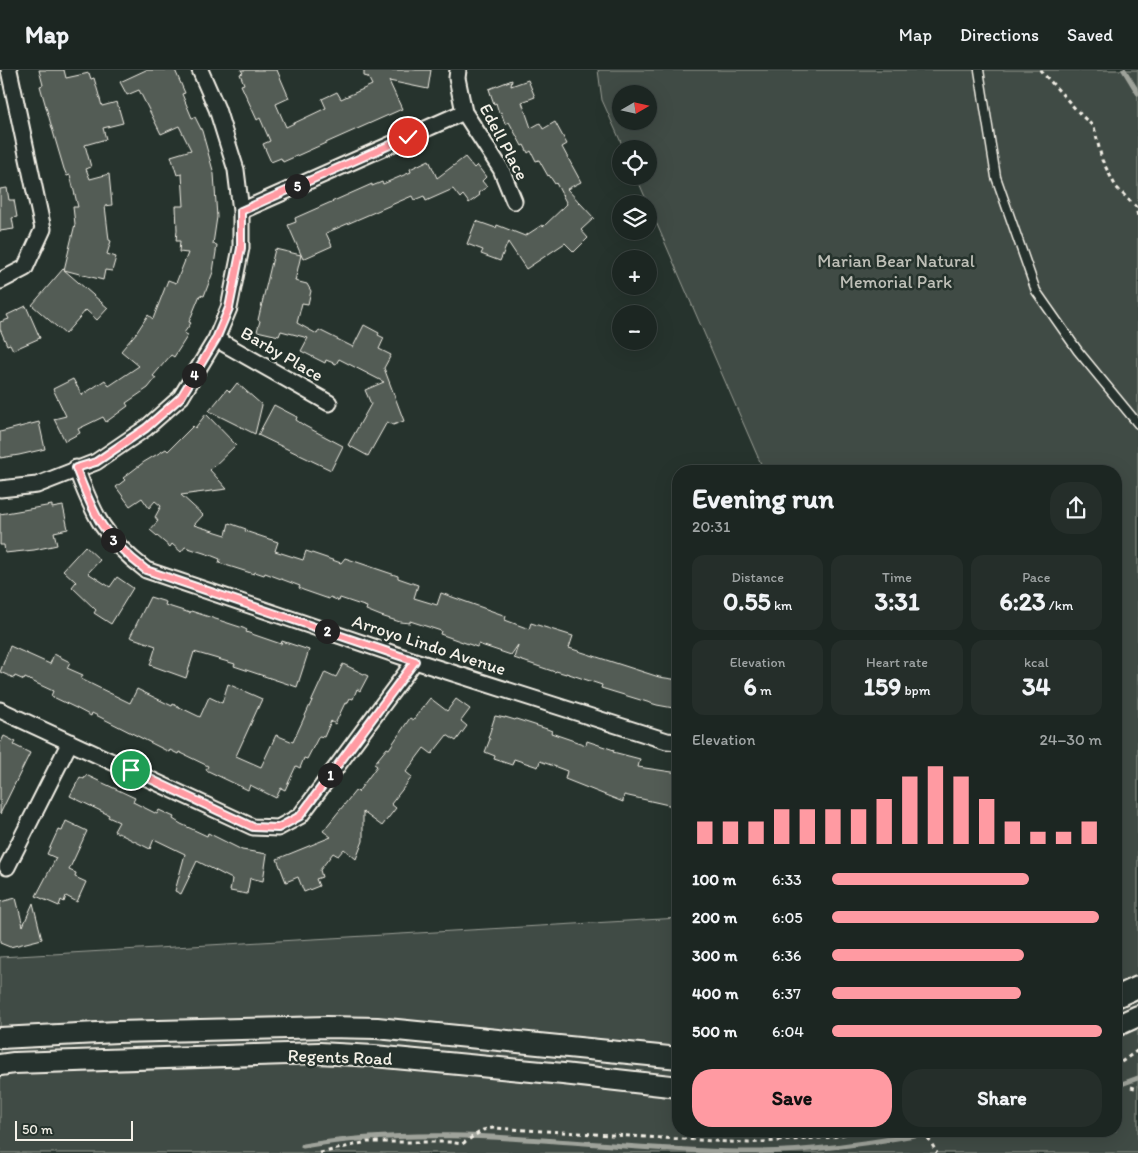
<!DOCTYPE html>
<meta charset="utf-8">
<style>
body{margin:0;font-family:Itim,sans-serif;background:#252e2a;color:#f1f3f6;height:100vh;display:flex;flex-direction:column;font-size:19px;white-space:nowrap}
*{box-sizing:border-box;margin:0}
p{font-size:16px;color:#a0a5a5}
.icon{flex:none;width:28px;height:28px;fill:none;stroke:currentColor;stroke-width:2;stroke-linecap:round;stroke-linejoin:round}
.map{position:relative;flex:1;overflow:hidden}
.sheet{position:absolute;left:672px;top:395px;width:450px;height:672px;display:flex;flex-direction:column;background:#1c2622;border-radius:20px;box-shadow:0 5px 20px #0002,0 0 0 1px #3a4340}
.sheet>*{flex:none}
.needle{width:32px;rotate:81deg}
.buttons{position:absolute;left:612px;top:15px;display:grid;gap:10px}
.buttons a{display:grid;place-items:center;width:45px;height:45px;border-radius:50%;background:#1c2622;box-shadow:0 5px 20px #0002,0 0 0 1px #3a4340;font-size:25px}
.scale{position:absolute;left:15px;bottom:12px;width:118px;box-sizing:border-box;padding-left:5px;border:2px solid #f4f1e8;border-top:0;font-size:14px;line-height:18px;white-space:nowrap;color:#f4f1e8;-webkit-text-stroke:4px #26332d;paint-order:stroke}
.pin{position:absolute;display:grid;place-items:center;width:42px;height:42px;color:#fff;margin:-21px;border:2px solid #fff;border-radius:50%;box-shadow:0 1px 5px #0007}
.km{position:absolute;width:25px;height:25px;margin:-12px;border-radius:50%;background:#222;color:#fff;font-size:14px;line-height:25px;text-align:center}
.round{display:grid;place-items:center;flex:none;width:52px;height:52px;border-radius:20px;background:#252e2a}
.head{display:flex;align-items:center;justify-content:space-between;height:85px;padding:0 20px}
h1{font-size:28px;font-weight:700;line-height:38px}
.figures{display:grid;grid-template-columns:repeat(3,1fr);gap:8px;height:85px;padding:5px 20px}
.figures div{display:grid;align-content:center;border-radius:12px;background:#252e2a;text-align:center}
.figures b{font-size:25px;font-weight:700}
.figures small{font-size:14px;font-weight:400}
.figures p{font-size:14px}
.chart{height:140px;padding:10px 20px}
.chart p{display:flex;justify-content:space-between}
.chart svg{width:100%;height:90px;margin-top:5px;stroke:#ff9aa2;stroke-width:6}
.button{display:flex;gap:10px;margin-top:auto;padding:10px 20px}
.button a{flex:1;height:58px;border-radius:20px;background:#ff9aa2;color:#111;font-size:20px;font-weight:700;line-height:58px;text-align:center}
.button a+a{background:#252e2a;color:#f1f3f6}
ul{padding:0 20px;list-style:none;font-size:16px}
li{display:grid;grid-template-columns:80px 60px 1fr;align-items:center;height:38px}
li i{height:12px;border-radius:6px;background:#ff9aa2}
header{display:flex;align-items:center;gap:30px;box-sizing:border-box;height:70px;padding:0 25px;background:#1c2622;border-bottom:1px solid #3a4340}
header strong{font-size:24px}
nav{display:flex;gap:28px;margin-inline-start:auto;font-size:18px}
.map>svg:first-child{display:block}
</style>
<header>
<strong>Map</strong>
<nav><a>Map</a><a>Directions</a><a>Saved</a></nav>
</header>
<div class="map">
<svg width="1138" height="1083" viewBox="0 0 1138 1083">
<rect width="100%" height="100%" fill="#26332d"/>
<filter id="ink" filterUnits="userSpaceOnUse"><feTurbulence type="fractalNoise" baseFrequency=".02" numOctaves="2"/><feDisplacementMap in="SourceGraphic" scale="10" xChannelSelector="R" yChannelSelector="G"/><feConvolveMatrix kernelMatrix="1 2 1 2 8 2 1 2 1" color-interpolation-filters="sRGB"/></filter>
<g filter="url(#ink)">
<path fill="#414b45" stroke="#9a9e96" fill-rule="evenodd" d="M598 0H1138V1083H0V887L679 848V1061H1116V401H764L636 106H649V79H624L602 30ZM621 24H649V51H621Z"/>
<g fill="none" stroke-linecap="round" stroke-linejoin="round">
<path stroke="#9fa39b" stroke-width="5" d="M1124 0 1138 23
M1116 1016 1138 1008
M303 1076C447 1051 593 1079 738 1082 805 1083 872 1073 937 1061"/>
</g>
<path fill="#525c55" stroke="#f4f1e8" d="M39 0H64L66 8 89 3 91 9 94 8 102 36 117 32 123 53 103 58 106 69 85 75 91 97 86 99 90 109 109 104 112 135 105 136 109 170 111 171 107 184 116 187 112 201 105 200 103 210 64 200 75 154 73 137H78L70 105 67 106 64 99 56 72 40 16 43 15Z
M146 0H175L185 23 182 24 192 48 195 47 202 61 214 104 217 147 213 174 217 175 213 202 204 226 200 225 189 252 191 253 184 263 188 265 183 273 174 287 171 285 153 306 156 308 148 318 126 333 128 336 106 352 103 347 78 359 80 363 65 371 54 349 66 346 53 319 73 309 82 325 105 310 109 316 139 296 121 281 137 262 148 245 153 249 168 210 176 213 188 183 179 182 180 171H176L177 160 176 136H184L182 104 177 105 171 86 191 80 179 56 161 64 139 20 127 25 120 12Z
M241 0H277L289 28 276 34 286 57 326 38 322 29 337 22 341 29 372 15 368 7 364 6V0H431L428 19 389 11 402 39 283 92 281 88 271 92 263 74 270 71 260 48 257 50 241 15 244 14 240 4 243 3Z
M512 10 511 16 528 10 535 27 522 32 531 58 540 53 543 59 555 52 567 74 562 77 581 112 567 119 594 148 581 160 588 168 574 182 565 173 526 199 508 172 500 191 481 184 483 180 467 174 476 151 496 158 497 155 525 166 542 155 543 157 567 134 556 113 555 114 549 105 548 106 539 90 536 91 531 81 528 83 524 75 522 76 509 52 505 54 501 42 499 43 496 33 494 34 489 19Z
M465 87 474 98 477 95 486 107 482 111 487 117 478 123 480 125 469 133 463 125 460 128 453 119 426 131 424 126 414 130 412 126 326 163 332 176 303 189 288 155 296 152 295 148 372 114V116L382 112 383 114 411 102 410 99 429 90 437 108Z
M7 118 9 130H14L17 147 12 148 14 159 0 161V119Z
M275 179 301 185 295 211 307 214 311 221 308 234 302 233 297 253 317 264 319 260 353 277 364 255 379 263 378 265 384 268 379 279 391 285 384 298 404 351 393 355 387 352 368 386 348 375 371 334 365 320 384 312 339 289 336 294 326 290 325 293 301 281 308 268 281 261 279 266 257 261 260 251 258 250Z
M63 199 108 238 97 250 86 240 65 264 32 235Z
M26 236 40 268 13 280 10 274 7 275 0 259V252L9 249 7 245Z
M237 313 262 335 255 364 209 341 227 319 230 322Z
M274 335 297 347 296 350 305 356 343 376 331 400 258 365Z
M206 344 236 375 210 400 227 419 181 425 203 445 194 455 226 465 229 453 246 459 245 461 278 472 275 481 303 490 306 481 341 493 345 488 398 506V508L418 515 414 528 437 535 441 523 506 546 505 550 529 559 531 553 573 566 569 578 659 607 679 610V639L657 635 601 618 602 615 566 603V604L556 601 555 602 514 588 518 575 511 585 478 574 477 577 440 564 441 561 410 551V553L400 552 381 546 366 540 367 537 340 528 339 531 330 527 329 529 303 520 299 518 300 516 265 503 264 505 255 502 254 504 219 493 220 489 210 485 185 477 181 482 172 474 170 477 150 460 158 451 155 447 161 436 155 431 149 438 142 428 130 436 116 417 125 410 123 408 144 392 166 379 168 381 193 356 195 358Z
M39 352 45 379 19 385 0 388V362Z
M52 435V438L63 436 68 459 54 462 57 475 34 480 5 483 4 475H0V444Z
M85 476 100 490 88 503 110 517 117 507 133 518 111 554 94 543 96 540 72 517 76 512 63 500Z
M150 527 166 532 165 535 190 543 191 541 243 558 247 560 246 562 281 574 282 571 309 580 297 617 234 596 235 594 194 582 186 608 150 595 156 576 130 567Z
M10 576 50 594 54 584 70 592 67 598 83 605 81 609 130 633 137 619 172 636 173 634 200 647 209 627 222 633 228 614 262 629 236 686 261 697 276 665 293 672 325 602 336 607 343 594 368 606 360 621 357 619 353 629 350 628 347 634 345 633 335 654 331 651 324 667 319 666 307 689 304 688 300 698 296 696 285 720 281 718 276 728 250 715 248 720 206 700 208 696 179 682 178 684 170 680 169 682 92 643 91 646 76 638 51 626 53 621 25 608 24 610 15 606 14 608 0 602Z
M430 628 447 641 456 629 470 639 461 651 467 656 456 671 447 665 432 684 424 678 406 702 412 707 391 734 396 738 382 756 363 742V771L356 789 344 779 338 786 333 783 320 800 322 807 316 809 319 816 304 822 298 807 286 812 277 789 331 767 323 761 356 720 358 722 377 696 374 694 387 678 389 679 410 648 413 650Z
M495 646 505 648V647L515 650 516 649 547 659 552 661 551 663 586 675 587 671 614 680 613 682 640 689 638 697 679 703V730L675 729 673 736 624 725 623 732 565 709 567 701 540 691 538 697 514 689 512 695 494 689 495 686 485 682 490 669 488 668Z
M4 666 16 672 14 675 30 683 0 744V674Z
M86 705 135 728 133 732 157 744 159 740 174 747 173 749 181 754 207 766 208 763 242 780 267 784 263 811 250 808 247 824 230 821 232 809 197 791 181 824 175 821 185 784 154 769 150 779 114 761 119 752 108 747 109 745 70 726 80 707 84 709Z
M66 751 87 761 69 800 76 803 75 807 86 812 77 832 66 826 64 832 61 830 59 836 36 826 56 788 47 784 58 760 62 761Z
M16 828 23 856 33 833 42 869 10 877 0 873V832Z"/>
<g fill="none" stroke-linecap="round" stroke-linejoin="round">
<defs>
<path id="lane" d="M979 0 996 107 1036 221 1078 281 1138 354"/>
<path id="street" d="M458 0 457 8 464 42 501 99 514 131
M241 141 464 42
M0 211 25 198 43 159 9 0
M216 269 329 333
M76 398C94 446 104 468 146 500L415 591 667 671 679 672
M0 419 37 415 96 392 146 358 181 327 216 269 229 238 241 178V141L236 100 217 39 200 0
M0 640 253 757 278 758 300 746 415 591
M7 797 70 672"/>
<path id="secondary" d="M1116 927 1138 917
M1116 956 1138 946
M0 968 117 962 327 957 377 958 679 988
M0 995 14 993 319 983 374 986 563 1004 679 1017"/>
</defs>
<use href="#lane" stroke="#f4f1e8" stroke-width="11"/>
<use href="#street" stroke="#f4f1e8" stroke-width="19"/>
<use href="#secondary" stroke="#f4f1e8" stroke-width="24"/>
<path stroke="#f4f1e8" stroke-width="3" stroke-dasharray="4 4" stroke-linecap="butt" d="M1040 0 1082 46 1094 57 1102 90 1116 117 1136 137 1138 147
M1116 998 1120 993 1138 980
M1131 1017 1138 1019
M924 1061 937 1083
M320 1083 367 1072H449L462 1074 483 1060 493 1058 748 1073 832 1067 859 1061"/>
<use href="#lane" stroke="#26332d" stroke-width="8"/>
<use href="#street" stroke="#26332d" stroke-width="15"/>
<use href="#secondary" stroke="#26332d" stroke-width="20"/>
</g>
</g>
<g fill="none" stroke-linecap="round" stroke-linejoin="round" filter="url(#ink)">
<defs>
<path id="route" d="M131 700 253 757 278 758 300 746 415 591 146 500C104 468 94 446 76 398L96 392 146 358 181 327 216 269 229 238 241 178V141L408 67"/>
</defs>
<use href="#route" stroke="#fff" stroke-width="10"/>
<use href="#route" stroke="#ff9aa2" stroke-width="6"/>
</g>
<g text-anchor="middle" stroke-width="5" stroke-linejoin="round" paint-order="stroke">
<g font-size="18" fill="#f4f1e8" stroke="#26332d">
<text transform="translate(504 72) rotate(62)" y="6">Edell Place</text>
<text transform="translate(282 284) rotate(30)" y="6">Barby Place</text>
<text transform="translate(429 575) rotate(18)" y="6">Arroyo Lindo Avenue</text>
<text transform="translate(340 987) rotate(2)" y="6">Regents Road</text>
</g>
<g font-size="18" fill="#bebfb7" stroke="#26332d">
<text x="896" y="197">Marian Bear Natural<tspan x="896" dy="21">Memorial Park</tspan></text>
</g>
</g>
</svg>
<div class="buttons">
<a><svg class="needle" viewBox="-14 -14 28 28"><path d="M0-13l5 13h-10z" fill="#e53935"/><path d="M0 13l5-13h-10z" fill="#a0a5a5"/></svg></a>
<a><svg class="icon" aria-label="locate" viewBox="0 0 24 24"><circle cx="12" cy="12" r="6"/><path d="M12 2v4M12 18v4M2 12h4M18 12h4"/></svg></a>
<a><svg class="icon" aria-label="layers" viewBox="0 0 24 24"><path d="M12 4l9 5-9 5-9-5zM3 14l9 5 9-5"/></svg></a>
<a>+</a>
<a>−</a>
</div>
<div class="scale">50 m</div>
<div class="pin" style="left:131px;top:700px;background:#1e9e55"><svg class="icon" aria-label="arrive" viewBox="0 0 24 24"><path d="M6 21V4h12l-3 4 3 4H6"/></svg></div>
<div class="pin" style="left:408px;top:67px;background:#d93025"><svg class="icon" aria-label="check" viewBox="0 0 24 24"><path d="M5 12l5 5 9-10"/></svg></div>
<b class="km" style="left:330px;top:705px">1</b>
<b class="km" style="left:327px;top:561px">2</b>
<b class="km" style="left:113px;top:470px">3</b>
<b class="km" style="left:194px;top:305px">4</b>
<b class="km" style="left:297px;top:116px">5</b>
<section class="sheet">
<div class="head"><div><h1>Evening run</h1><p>20:31</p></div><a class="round"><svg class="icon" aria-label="share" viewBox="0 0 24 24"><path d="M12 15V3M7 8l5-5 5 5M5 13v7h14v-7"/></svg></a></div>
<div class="figures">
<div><p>Distance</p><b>0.55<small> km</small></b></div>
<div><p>Time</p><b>3:31</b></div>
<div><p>Pace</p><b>6:23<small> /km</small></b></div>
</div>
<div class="figures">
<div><p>Elevation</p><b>6<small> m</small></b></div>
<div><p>Heart rate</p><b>159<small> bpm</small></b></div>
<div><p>kcal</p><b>34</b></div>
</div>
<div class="chart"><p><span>Elevation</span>24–30 m</p>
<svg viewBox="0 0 160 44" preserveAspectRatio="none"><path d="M5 44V33M15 44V33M25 44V33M35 44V27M45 44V27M55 44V27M65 44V27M75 44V22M85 44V11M95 44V6M105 44V11M115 44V22M125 44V33M135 44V38M145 44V38M155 44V33"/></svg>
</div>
<ul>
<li><b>100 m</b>6:33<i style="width:73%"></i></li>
<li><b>200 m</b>6:05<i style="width:99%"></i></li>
<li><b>300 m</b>6:36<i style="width:71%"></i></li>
<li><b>400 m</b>6:37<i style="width:70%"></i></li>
<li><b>500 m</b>6:04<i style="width:100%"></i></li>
</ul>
<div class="button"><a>Save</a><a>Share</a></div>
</section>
</div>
